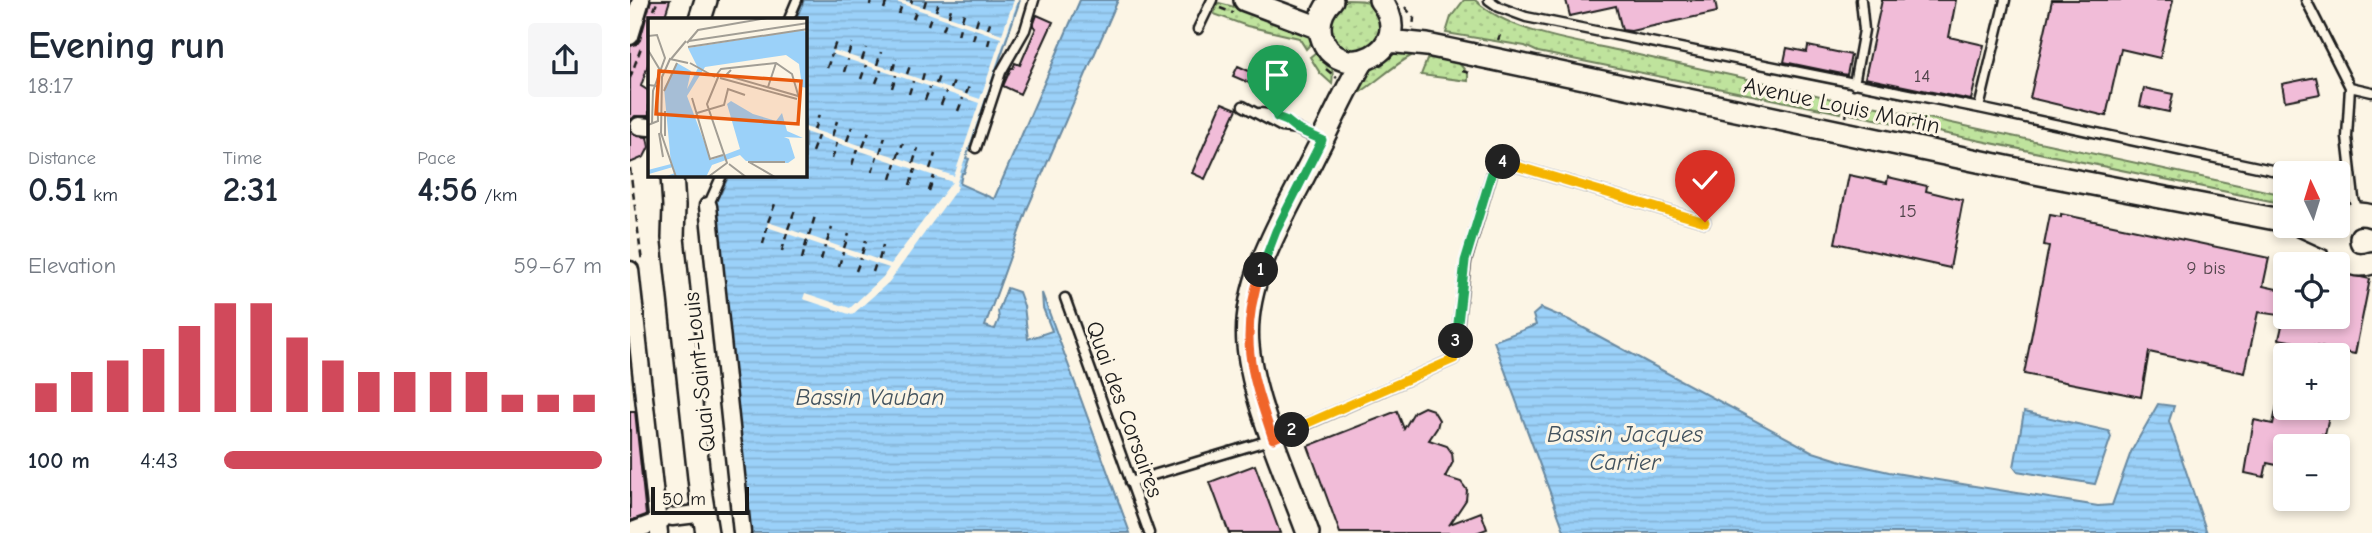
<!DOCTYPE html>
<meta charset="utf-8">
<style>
body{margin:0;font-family:"Comic Neue",sans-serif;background:#f6f6f7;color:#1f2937;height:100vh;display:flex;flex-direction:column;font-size:26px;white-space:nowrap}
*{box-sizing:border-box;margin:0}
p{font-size:23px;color:#747a83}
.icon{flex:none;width:38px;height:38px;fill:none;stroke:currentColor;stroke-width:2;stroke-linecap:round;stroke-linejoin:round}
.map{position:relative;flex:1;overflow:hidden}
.panel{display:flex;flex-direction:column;background:#fff;width:630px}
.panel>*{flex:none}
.needle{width:46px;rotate:356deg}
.controls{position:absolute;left:1643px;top:161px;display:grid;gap:14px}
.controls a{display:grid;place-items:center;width:77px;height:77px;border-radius:7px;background:#fff;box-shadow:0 4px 10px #0003;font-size:35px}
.scale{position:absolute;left:21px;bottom:18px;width:98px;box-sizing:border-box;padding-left:7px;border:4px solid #1c1c1c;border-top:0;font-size:19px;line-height:24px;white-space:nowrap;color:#1c1c1c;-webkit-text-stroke:5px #fcf5e5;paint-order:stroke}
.pin{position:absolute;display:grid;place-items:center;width:60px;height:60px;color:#fff;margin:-72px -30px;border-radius:50% 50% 50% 0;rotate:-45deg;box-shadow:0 0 7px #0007}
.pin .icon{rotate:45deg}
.km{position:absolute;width:35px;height:35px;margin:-18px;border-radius:50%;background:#222;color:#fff;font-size:19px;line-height:35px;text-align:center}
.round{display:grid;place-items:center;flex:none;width:74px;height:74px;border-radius:7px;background:#f6f6f7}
.headline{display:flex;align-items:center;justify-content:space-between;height:119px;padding:0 28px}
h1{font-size:38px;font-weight:700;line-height:52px}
.metrics{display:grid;grid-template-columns:repeat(3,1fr);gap:10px;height:119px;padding:7px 28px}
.metrics div{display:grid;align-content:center}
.metrics b{font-size:35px;font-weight:700}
.metrics small{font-size:19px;font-weight:400}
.metrics p{font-size:19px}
.chart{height:196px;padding:14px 28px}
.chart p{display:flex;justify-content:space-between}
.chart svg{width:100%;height:126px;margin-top:7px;stroke:#d1495b;stroke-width:6}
ul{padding:0 28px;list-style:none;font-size:23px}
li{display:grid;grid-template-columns:112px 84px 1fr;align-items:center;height:52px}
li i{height:18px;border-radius:9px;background:#d1495b}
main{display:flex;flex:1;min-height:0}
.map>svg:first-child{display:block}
</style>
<main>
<section class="panel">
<div class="headline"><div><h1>Evening run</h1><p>18:17</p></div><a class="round"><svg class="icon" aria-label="share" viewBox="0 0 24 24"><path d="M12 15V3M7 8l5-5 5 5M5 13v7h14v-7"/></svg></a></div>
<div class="metrics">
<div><p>Distance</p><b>0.51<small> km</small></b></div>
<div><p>Time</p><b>2:31</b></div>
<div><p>Pace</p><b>4:56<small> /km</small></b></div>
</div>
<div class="chart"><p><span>Elevation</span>59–67 m</p>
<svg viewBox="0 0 160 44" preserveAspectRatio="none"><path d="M5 44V34M15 44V30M25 44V26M35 44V22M45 44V14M55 44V6M65 44V6M75 44V18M85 44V26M95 44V30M105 44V30M115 44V30M125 44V30M135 44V38M145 44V38M155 44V38"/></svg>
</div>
<ul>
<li><b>100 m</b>4:43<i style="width:100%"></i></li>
</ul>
</section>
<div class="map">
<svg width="1742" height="533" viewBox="0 0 1742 533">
<defs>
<pattern id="grass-dots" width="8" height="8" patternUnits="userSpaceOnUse" patternTransform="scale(1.75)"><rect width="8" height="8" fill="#bfe39d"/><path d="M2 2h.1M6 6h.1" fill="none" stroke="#a4c287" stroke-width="1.8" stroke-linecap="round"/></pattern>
<pattern id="water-rules" width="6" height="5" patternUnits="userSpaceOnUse" patternTransform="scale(1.75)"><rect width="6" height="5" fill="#9bd1f9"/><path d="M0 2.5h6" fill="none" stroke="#85b3d5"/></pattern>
</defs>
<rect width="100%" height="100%" fill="#fcf5e5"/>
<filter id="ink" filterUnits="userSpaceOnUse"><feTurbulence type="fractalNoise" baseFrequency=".0143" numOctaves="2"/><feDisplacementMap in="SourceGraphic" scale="14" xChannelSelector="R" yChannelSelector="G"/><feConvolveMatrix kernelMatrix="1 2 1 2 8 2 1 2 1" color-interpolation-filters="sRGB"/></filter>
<g filter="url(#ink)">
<path fill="url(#grass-dots)" stroke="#6e805c" stroke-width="2" d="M716 0C746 0 744 2 755 29L738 50C733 50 725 51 720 50 694 46 698 11 716 0Z
M834 0H845C881 34 947 41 995 52 1068 69 1141 82 1213 102L1211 113 908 52 895 46 816 33 821 17Z
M589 3 674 25 685 39 676 49 669 38 617 26 584 14 587 4Z
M783 47 781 56C762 66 747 82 729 93L722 90 728 77 763 51Z
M691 48C702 60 704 68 702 84L690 73 680 57Z
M800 52 824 57 838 74V81L791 75Z
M1224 102 1655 195V204L1221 114Z"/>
<path fill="url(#water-rules)" stroke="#6889a1" stroke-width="2" d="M174 0H390L336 158 339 159 334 173H332L330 184 364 199 450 0H488L398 207 355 326 365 329 369 319 368 312 377 288 389 292 394 306 398 339 422 331 413 308 412 293 500 533H119L82 206 88 192 91 193 99 175H175V19H166Z
M911 308 939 320 1183 452 1215 462 1259 472 1468 506 1482 505 1501 452 1528 404 1544 406 1539 421 1577 533H935L864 341 906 325 903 315Z
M1394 412 1479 431 1481 437 1465 484 1387 471 1384 467Z"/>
<path fill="#fcf5e5" d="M260 0H272L372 34 384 0H388L326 185 328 187 259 282 222 315 173 299 175 293 220 308 253 277 259 268 137 227 138 222 261 264 322 182 175 132V127L324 176 349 103 202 54 203 50 350 99 371 38Z
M398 213 400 214 360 324 363 325 366 318 365 311 374 286 377 285 367 311 368 319 363 328 357 324Z"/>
<path fill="#f1bcd8" stroke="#1c1c1c" stroke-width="2" d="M21 0H40L34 19H19V62L11 86 19 91V116H5L0 121V46L7 44 10 40Z
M936 0H1085L1087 12 1001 31 992 30 986 6 940 16Z
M1252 0H1326L1319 37 1354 45 1341 100 1235 78Z
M1422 0H1543L1530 58 1491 49 1476 116 1400 98Z
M407 15 423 22 390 94 373 86 381 68H383L385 63 390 65 406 28 403 26Z
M1178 46 1221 55 1217 75 1154 62 1157 48 1177 52Z
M608 66 645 83 640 92 603 76Z
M1686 77 1690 94 1655 101 1652 84Z
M1514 88 1543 94 1539 112 1510 106Z
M592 103 607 109 575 179 562 173Z
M0 131 7 136 17 137 19 147 14 157 0 163Z
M1219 175 1257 183 1258 177 1297 186 1296 191 1333 200 1320 268 1205 243Z
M1431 214 1639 258 1633 286 1656 291V316L1628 312 1615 373 1519 352 1511 397 1394 374 1419 246 1414 245 1420 215 1431 217Z
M1708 272 1740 279 1725 354 1649 339 1654 317H1708Z
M1651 386H1656V408H1701L1695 435 1692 434 1691 439 1681 437 1680 446H1656V467L1637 463 1634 477 1615 473 1624 420 1643 424Z
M794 407 803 410 809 420 807 428 799 440 817 446 822 453 823 462 815 477 831 482 837 490 836 500 820 524 851 512 857 529 846 533H710L678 446 767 411 774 429 784 412Z
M0 411H5L16 515 0 521Z
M625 465 650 533H599L580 482Z"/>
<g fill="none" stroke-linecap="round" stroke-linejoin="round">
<defs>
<path id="lane" d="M859 0 869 7 896 17 1349 108 1656 173
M1676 0 1720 87 1717 137 1724 199 1729 214
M159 19 167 0
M568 29 582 0
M1224 84 1234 30 1231 0
M1720 87 1742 92
M613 106 652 127 667 129
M1349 108 1375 0
M629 113C645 113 654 122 667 129 674 133 682 136 689 139
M346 148 371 72 395 30 404 0
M1708 184 1722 183
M78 206 92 175
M435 298 519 533
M500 482 643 439 824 359 836 261 866 160 1075 222"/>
<path id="street" d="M0 36 11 0
M9 126 19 127
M78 206 112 533
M0 270 29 533
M42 517 75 513
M0 532 32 520"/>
<path id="secondary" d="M615 0 690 28
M702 0C693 9 688 22 691 35 706 89 791 50 750 0
M70 19 76 0
M758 41 797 45 1405 173 1656 221
M42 175 44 206 43 238 71 496 77 533
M1742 216C1695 201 1697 278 1742 263
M1672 226 1707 242
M678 533C658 478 623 403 618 345 612 279 656 213 684 156 701 124 714 92 733 61"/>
</defs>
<use href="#lane" stroke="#1c1c1c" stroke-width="13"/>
<use href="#street" stroke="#1c1c1c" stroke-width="21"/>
<use href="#secondary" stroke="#1c1c1c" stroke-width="26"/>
<path stroke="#1c1c1c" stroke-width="2.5" stroke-dasharray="7 5" stroke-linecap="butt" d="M281 3 282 0
M240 5 241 0
M294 7 296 0
M775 7 784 18 783 28
M590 8 603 13
M254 9 257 0
M24 10 28 0
M306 11 309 2
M269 14 272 4
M319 16 322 5
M283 19 287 9
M332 20 335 10
M298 25 302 14
M346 25 349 15
M358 29 361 19
M313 30 317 19
M328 35 331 24
M343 40 346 29
M868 40 870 35
M358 45 361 34
M203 50 207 39
M218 55 222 43
M232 60 236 48
M247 65 251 52
M197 68 202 54
M696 69 707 78
M263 70 266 58
M832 71 843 74
M214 72 218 59
M277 74 281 63
M0 78 12 45
M231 79 236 65
M292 80 295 69
M246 83 251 70
M306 84 310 73
M262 88 266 75
M321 89 325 79
M279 94 283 81
M336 94 340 84
M295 100 300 87
M311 105 316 92
M328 111 333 98
M1216 117 1218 107
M184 130 189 115
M202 136 207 121
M217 141 222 127
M233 147 239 132
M182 152 188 136
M250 153 255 137
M267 158 273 143
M202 159 207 143
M283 163 288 148
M222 165 227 149
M0 168 12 262
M300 169 305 154
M242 172 247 156
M261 179 266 163
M280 185 285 169
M299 191 304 176
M138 222 145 204
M158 229 165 210
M179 236 185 216
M197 242 202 228
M133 244 137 227
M214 248 219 234
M152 251 157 233
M232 254 236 240
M172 259 177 240
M191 260 195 246
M249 260 253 245
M209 266 213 252
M226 271 231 258
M243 272 246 263"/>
<use href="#lane" stroke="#fcf5e5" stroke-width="8"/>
<use href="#street" stroke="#fcf5e5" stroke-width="16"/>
<use href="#secondary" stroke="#fcf5e5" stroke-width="21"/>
</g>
</g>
<g fill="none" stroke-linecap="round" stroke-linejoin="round" filter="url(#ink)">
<defs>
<path id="split-1" d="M631 270 646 231 692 140 667 129 657 121 647 117"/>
<path id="split-2" d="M631 270C608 339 621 373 643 439L662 430"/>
<path id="split-3" d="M662 430 824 359 826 341"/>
<path id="split-4" d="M826 341 835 261 866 159 873 162"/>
<path id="split-5" d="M873 162 1075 222"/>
</defs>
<use href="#split-1" stroke="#fff" stroke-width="14"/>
<use href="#split-2" stroke="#fff" stroke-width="14"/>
<use href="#split-3" stroke="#fff" stroke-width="14"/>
<use href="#split-4" stroke="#fff" stroke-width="14"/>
<use href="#split-5" stroke="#fff" stroke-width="14"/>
<use href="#split-1" stroke="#22a559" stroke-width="9"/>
<use href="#split-2" stroke="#f0652b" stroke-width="9"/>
<use href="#split-3" stroke="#f5b400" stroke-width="9"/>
<use href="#split-4" stroke="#22a559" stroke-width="9"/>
<use href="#split-5" stroke="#f5b400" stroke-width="9"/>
</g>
<g text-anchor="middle" stroke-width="6" stroke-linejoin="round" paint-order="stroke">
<g font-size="19" fill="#51444b">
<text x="1292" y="82">14</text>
<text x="1278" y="217">15</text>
<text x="1576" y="274">9 bis</text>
</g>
<g font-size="23" fill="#1c1c1c" stroke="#fcf5e5">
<text transform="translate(1212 105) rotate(12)" y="8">Avenue Louis Martin</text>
<text transform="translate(69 372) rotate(-96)" y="8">Quai Saint-Louis</text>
<text transform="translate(495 409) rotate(70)" y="8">Quai des Corsaires</text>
</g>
<g font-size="24" font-style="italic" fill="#42525e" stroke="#fcf5e5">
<text x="240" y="405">Bassin Vauban</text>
<text x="995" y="442">Bassin Jacques<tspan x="995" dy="28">Cartier</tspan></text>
</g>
</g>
<g transform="translate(18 18)">
<rect width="159" height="159" fill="#fcf5e5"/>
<path d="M155 12 159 15V70L154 69 151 46 138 37 57 49 39 78 63 142 92 131 79 86 83 83 105 96 128 103 134 95 139 113 155 120 136 119 141 121 147 140 140 145 98 143 92 137 64 147 58 159H16L27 155 25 149 1 156 0 152 23 146 16 70 29 45 43 53 39 71 50 50 40 30Z" fill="#9bd1f9"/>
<path fill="none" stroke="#a29e95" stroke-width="2" d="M0 18 9 17 17 40 5 73 4 106M41 23 160 5M39 25 50 12 119 0M40 29 160 11M0 32 12 52M23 41 38 23M42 45 67 59M83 52 79 56 84 59 150 78M69 56 73 51 128 45 144 56 151 80M72 60 149 81M0 67 9 68 10 103 0 107M120 69 128 45M16 73 29 45M44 80 62 141 75 137M17 93V118M49 95 76 87 80 71 97 77M11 115 15 139M13 115 14 59 22 41 40 45M13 115 28 159M100 144H137M101 144 127 159M81 146 98 159M60 159 79 145 59 86 71 57"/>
<path fill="#e8590c" fill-opacity="0.15" stroke="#e8590c" stroke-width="3.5" d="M11 53 153 63 150 106 8 96Z"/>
<rect width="159" height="159" fill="none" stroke="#1c1c1c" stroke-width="3.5"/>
</g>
</svg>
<div class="controls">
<a><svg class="needle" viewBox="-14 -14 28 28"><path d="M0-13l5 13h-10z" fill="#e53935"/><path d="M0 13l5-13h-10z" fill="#747a83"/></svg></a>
<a><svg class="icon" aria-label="locate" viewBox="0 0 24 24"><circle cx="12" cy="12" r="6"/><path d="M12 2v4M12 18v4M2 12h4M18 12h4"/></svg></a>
<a>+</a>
<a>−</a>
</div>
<div class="scale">50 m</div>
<div class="pin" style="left:647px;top:117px;background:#1e9e55"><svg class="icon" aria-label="arrive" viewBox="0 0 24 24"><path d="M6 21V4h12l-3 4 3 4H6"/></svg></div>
<div class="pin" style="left:1075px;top:222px;background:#d93025"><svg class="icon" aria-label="check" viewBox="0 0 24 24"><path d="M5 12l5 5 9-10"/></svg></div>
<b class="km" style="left:631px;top:270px">1</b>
<b class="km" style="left:662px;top:430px">2</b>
<b class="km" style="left:826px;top:341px">3</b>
<b class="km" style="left:873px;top:162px">4</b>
</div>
</main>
